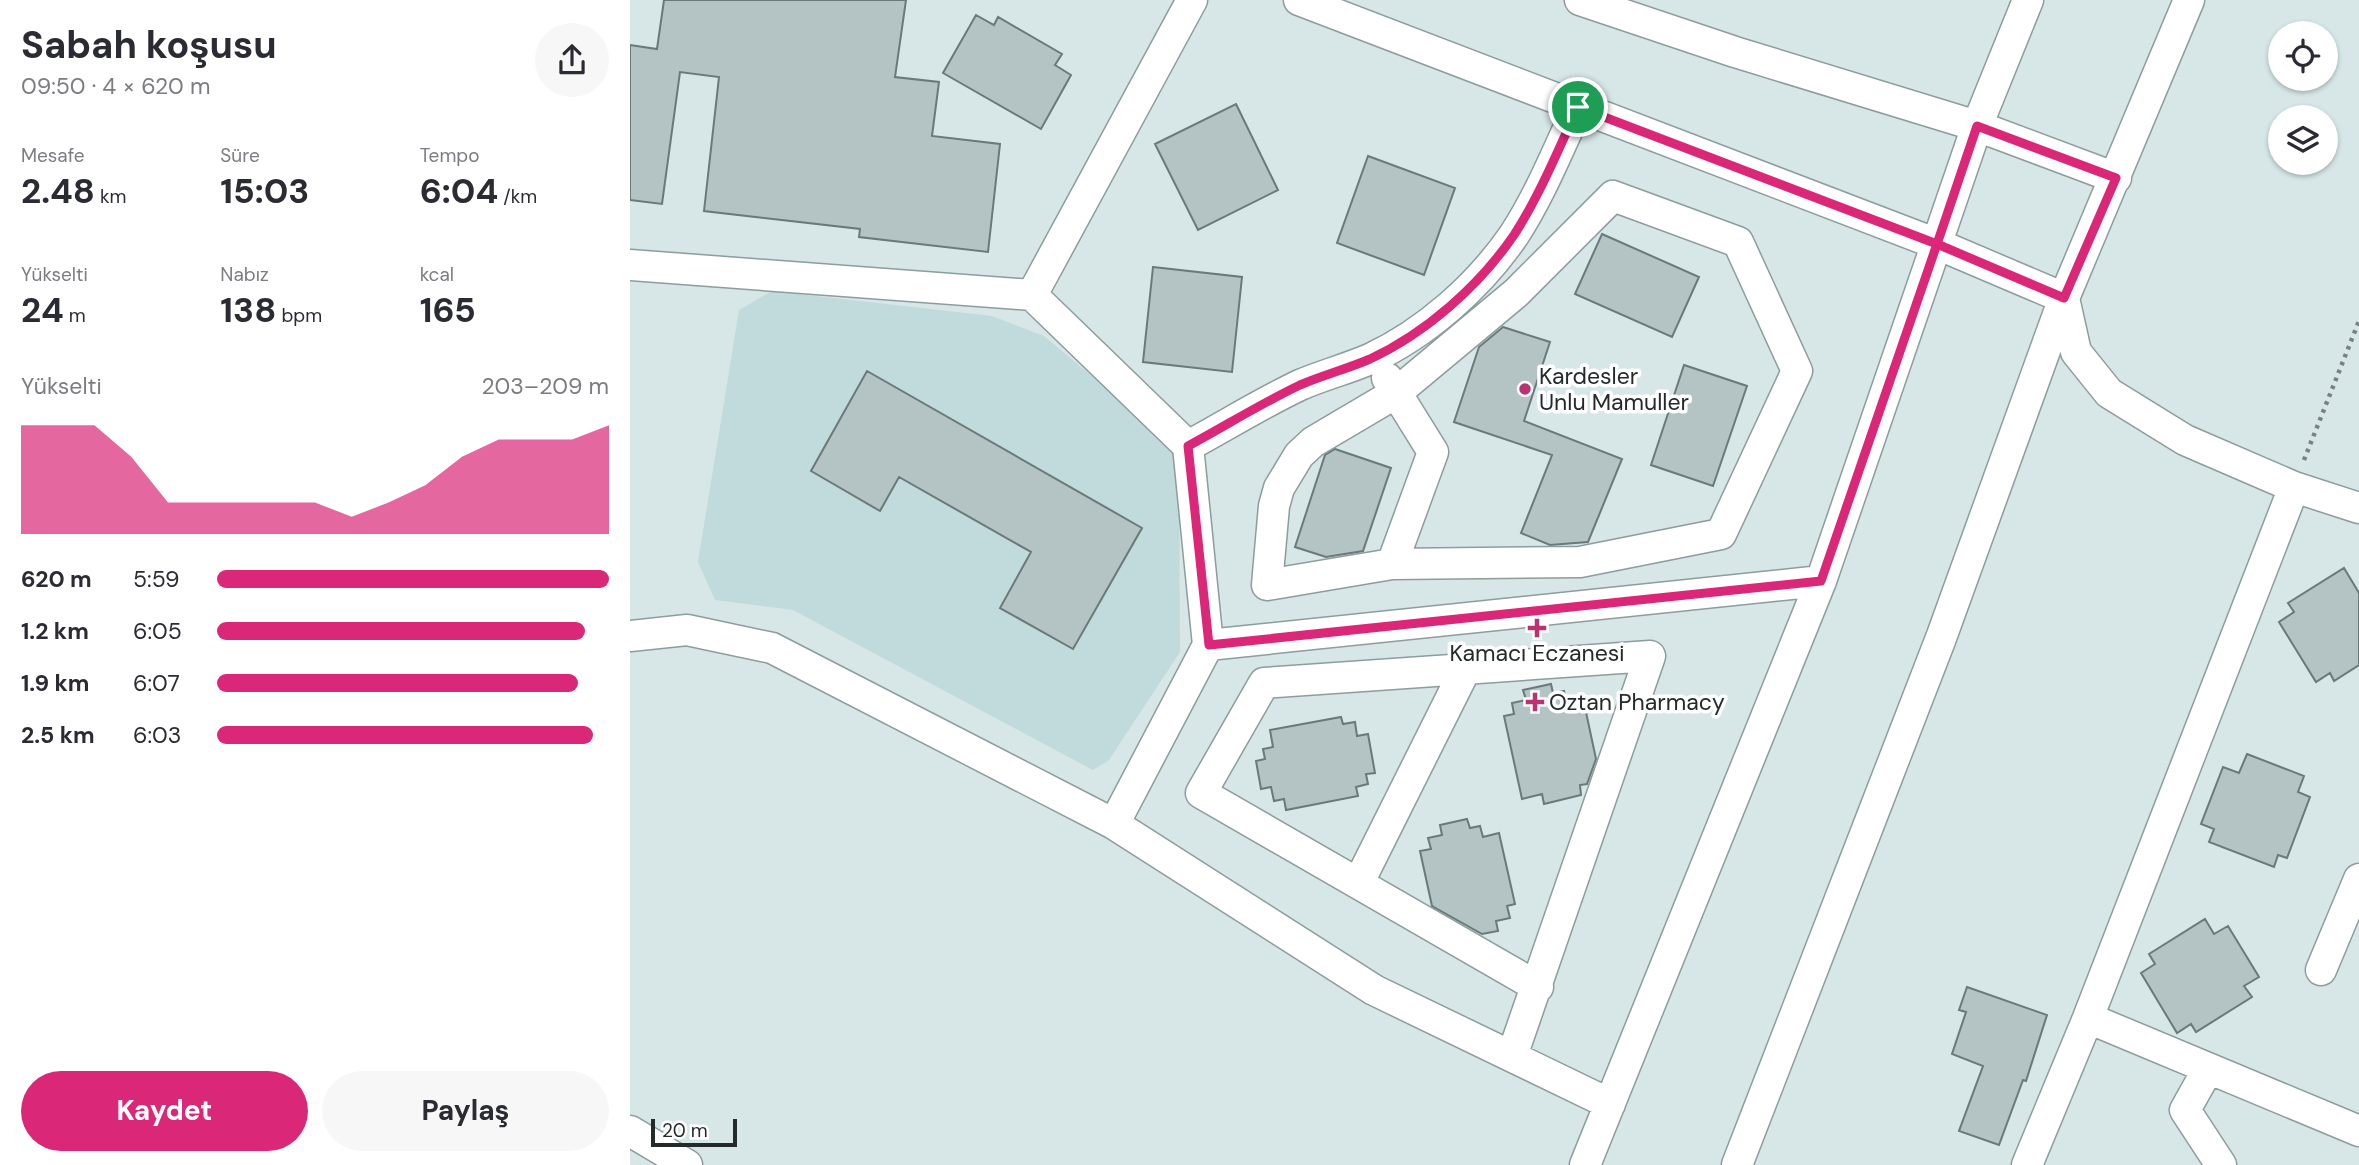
<!DOCTYPE html>
<html lang="tr">
<meta charset="utf-8">
<style>
body{margin:0;font-family:"DM Sans",sans-serif;background:#f7f7f7;color:#2b2b33;height:100vh;display:flex;flex-direction:column;font-size:26px;white-space:nowrap}
*{box-sizing:border-box;margin:0}
p{font-size:23px;color:#7c7c81}
.icon{flex:none;width:38px;height:38px;fill:none;stroke:currentColor;stroke-width:2;stroke-linecap:round;stroke-linejoin:round}
.map{position:relative;flex:1;overflow:hidden}
.drawer{display:flex;flex-direction:column;background:#fff;width:630px}
.drawer>*{flex:none}
.controls{position:absolute;left:1638px;top:21px;display:grid;gap:14px}
.controls a{display:grid;place-items:center;width:70px;height:70px;border-radius:50%;background:#fff;box-shadow:0 2px 5px #0004;font-size:35px}
.scale{position:absolute;left:21px;bottom:18px;width:86px;box-sizing:border-box;padding-left:7px;border:4px solid #242a2a;border-top:0;font-size:19px;line-height:24px;white-space:nowrap;color:#242a2a;-webkit-text-stroke:5px #fff;paint-order:stroke}
.pin{position:absolute;display:grid;place-items:center;width:60px;height:60px;color:#fff;margin:-30px;border:4px solid #fff;border-radius:50%;box-shadow:0 2px 7px #0007}
.round{display:grid;place-items:center;flex:none;width:74px;height:74px;border-radius:37px;background:#f7f7f7}
.head{display:flex;align-items:center;justify-content:space-between;height:119px;padding:0 21px}
h1{font-size:38px;font-weight:700;line-height:52px}
.metrics{display:grid;grid-template-columns:repeat(3,1fr);gap:10px;height:119px;padding:7px 21px}
.metrics div{display:grid;align-content:center}
.metrics b{font-size:35px;font-weight:700}
.metrics small{font-size:19px;font-weight:400}
.metrics p{font-size:19px}
.chart{height:196px;padding:14px 21px}
.chart p{display:flex;justify-content:space-between}
.chart svg{width:100%;height:126px;margin-top:7px;fill:#db2777;opacity:.7}
.action{display:flex;gap:14px;margin-top:auto;padding:14px 21px}
.action a{flex:1;height:80px;border-radius:42px;background:#db2777;color:#fff;font-size:28px;font-weight:700;line-height:80px;text-align:center}
.action a+a{background:#f7f7f7;color:#2b2b33}
ul{padding:0 21px;list-style:none;font-size:23px}
li{display:grid;grid-template-columns:112px 84px 1fr;align-items:center;height:52px}
li i{height:18px;border-radius:9px;background:#db2777}
main{display:flex;flex:1;min-height:0}
.map>svg:first-child{display:block}
</style>
<main>
<section class="drawer">
<div class="head"><div><h1>Sabah koşusu</h1><p>09:50 · 4 × 620 m</p></div><a class="round"><svg class="icon" aria-label="share" viewBox="0 0 24 24"><path d="M12 15V3M7 8l5-5 5 5M5 13v7h14v-7"/></svg></a></div>
<div class="metrics">
<div><p>Mesafe</p><b>2.48<small> km</small></b></div>
<div><p>Süre</p><b>15:03</b></div>
<div><p>Tempo</p><b>6:04<small> /km</small></b></div>
</div>
<div class="metrics">
<div><p>Yükselti</p><b>24<small> m</small></b></div>
<div><p>Nabız</p><b>138<small> bpm</small></b></div>
<div><p>kcal</p><b>165</b></div>
</div>
<div class="chart"><p><span>Yükselti</span>203–209 m</p>
<svg viewBox="0 0 160 44" preserveAspectRatio="none"><path d="M0 44V6L10 6L20 6L30 17L40 33L50 33L60 33L70 33L80 33L90 38L100 33L110 27L120 17L130 11L140 11L150 11L160 6V44z"/></svg>
</div>
<ul>
<li><b>620 m</b>5:59<i style="width:100%"></i></li>
<li><b>1.2 km</b>6:05<i style="width:94%"></i></li>
<li><b>1.9 km</b>6:07<i style="width:92%"></i></li>
<li><b>2.5 km</b>6:03<i style="width:96%"></i></li>
</ul>
<div class="action"><a>Kaydet</a><a>Paylaş</a></div>
</section>
<div class="map">
<svg width="1729" height="1165" viewBox="0 0 1729 1165">
<rect width="100%" height="100%" fill="#d7e7e8"/>
<path fill="#c1dadb" d="M142 291 362 316 414 336 528 431 549 463 550 652 479 760 463 770 163 610 85 600 68 562 109 310Z"/>
<path fill="#b4c3c4" stroke="#6a7979" stroke-width="2" d="M34 0H276L265 77 309 82 302 136 370 144 358 252 229 237 230 229 74 211 89 77 50 72 32 204 0 200V45L27 49Z
M346 15 364 25 368 17 432 54 425 65 441 75 411 129 313 73Z
M606 104 648 190 568 230 525 144Z
M738 156 825 188 794 275 707 243Z
M972 234 1069 277 1042 337 945 294Z
M523 267 612 277 602 372 513 362Z
M873 327 920 342 894 421 992 459 958 542 920 545 891 533 922 455 824 422 849 347Z
M1054 365 1117 386 1083 486 1021 465Z
M237 371 512 528 443 649 370 608 401 552 269 477 250 511 181 471Z
M705 449 761 468 733 551 696 557 665 547 695 455Z
M1714 568 1729 593V665L1704 681 1700 673 1686 682 1649 622 1664 612 1658 603Z
M921 684 923 693 934 691 936 701 953 698 966 759 957 784 950 785 951 795 914 804 912 794 892 799 874 716 884 714 882 703 896 700 893 690Z
M711 717 713 724 725 722 727 736 738 734 745 773 736 774 738 784 726 787 728 796 656 810 654 799 644 801 641 787 631 789 626 761 635 759 633 749 643 747 640 730Z
M1617 754 1674 776 1668 792 1680 797 1657 858 1648 855 1644 867 1579 842 1584 829 1571 824 1593 767 1609 773Z
M837 819 840 828 850 826 853 837 869 833 885 904 877 906 880 918 866 921 868 931 852 934 802 906 790 851 801 849 798 838 812 835 810 825Z
M1575 919 1584 934 1598 926 1629 977 1614 986 1622 997 1566 1032 1561 1024 1547 1033 1511 973 1525 964 1519 954Z
M1337 987 1417 1015 1396 1081 1393 1080 1369 1145 1329 1131 1353 1066 1322 1054 1336 1012 1329 1010Z"/>
<g fill="none" stroke-linecap="round" stroke-linejoin="round">
<defs>
<path id="minor" d="M669 0 1307 244 1434 298 1446 352 1479 393 1555 440 1664 487 1729 508
M950 0 1105 52 1347 126 1486 178
M983 196 1108 242 1167 371 1091 534 950 562 762 564 637 585 644 506 649 488 669 455 683 442 766 393 886 293Z
M0 265 402 295 558 446 578 645 484 824
M402 295 562 0
M757 378 803 452 762 564
M558 446C595 426 632 403 670 385 693 375 717 369 740 359 796 333 849 286 884 235 910 195 928 150 948 107
M0 636 57 630 142 648 484 824 744 990 980 1104
M578 645 1191 581
M729 882 836 668
M1691 970 1729 879
M1458 1018 1729 1131
M882 1056 1020 656 634 683 571 793 908 987
M1578 1069 1555 1110 1591 1165
M0 1131 57 1165
M955 1165 1191 581 1347 126 1398 0
M1107 1165 1311 638 1434 298 1559 0
M1397 1165 1458 1018 1664 487"/>
</defs>
<use href="#minor" stroke="#8d9c9c" stroke-width="33"/>
<path stroke="#778182" stroke-width="4.5" stroke-dasharray="3.5 5" stroke-linecap="butt" d="M1674 460 1729 321"/>
<use href="#minor" stroke="#fff" stroke-width="30"/>
</g>
<g fill="none" stroke-linecap="round" stroke-linejoin="round">
<defs>
<path id="route" d="M948 107C928 150 910 195 884 235 849 286 796 333 740 359 717 369 693 375 670 385 632 403 595 426 558 446L579 645 1191 581 1307 244 1434 298 1486 178 1347 126 1307 244 948 107"/>
</defs>
<use href="#route" stroke="#fff" stroke-width="14"/>
<use href="#route" stroke="#db2777" stroke-width="9"/>
</g>
<g fill="#b93271" stroke="#fff" stroke-width="2.5">
<circle cx="895" cy="389" r="7"/>
<path d="M903.5 617.5h7v7h7v7h-7v7h-7v-7h-7v-7h7z"/>
<path d="M901.5 691.5h7v7h7v7h-7v7h-7v-7h-7v-7h7z"/>
</g>
<g text-anchor="middle" stroke-width="7" stroke-linejoin="round" paint-order="stroke">
<g font-size="23" fill="#242a2a" stroke="#fff" text-anchor="start">
<text x="909" y="384">Kardesler<tspan x="909" dy="26">Unlu Mamuller</tspan></text>
<text x="907" y="661" text-anchor="middle">Kamacı Eczanesi</text>
<text x="919" y="710">Oztan Pharmacy</text>
</g>
</g>
</svg>
<div class="controls">
<a><svg class="icon" aria-label="locate" viewBox="0 0 24 24"><circle cx="12" cy="12" r="6"/><path d="M12 2v4M12 18v4M2 12h4M18 12h4"/></svg></a>
<a><svg class="icon" aria-label="layers" viewBox="0 0 24 24"><path d="M12 4l9 5-9 5-9-5zM3 14l9 5 9-5"/></svg></a>
</div>
<div class="scale">20 m</div>
<div class="pin" style="left:948px;top:107px;background:#1e9e55"><svg class="icon" aria-label="arrive" viewBox="0 0 24 24"><path d="M6 21V4h12l-3 4 3 4H6"/></svg></div>
</div>
</main>
